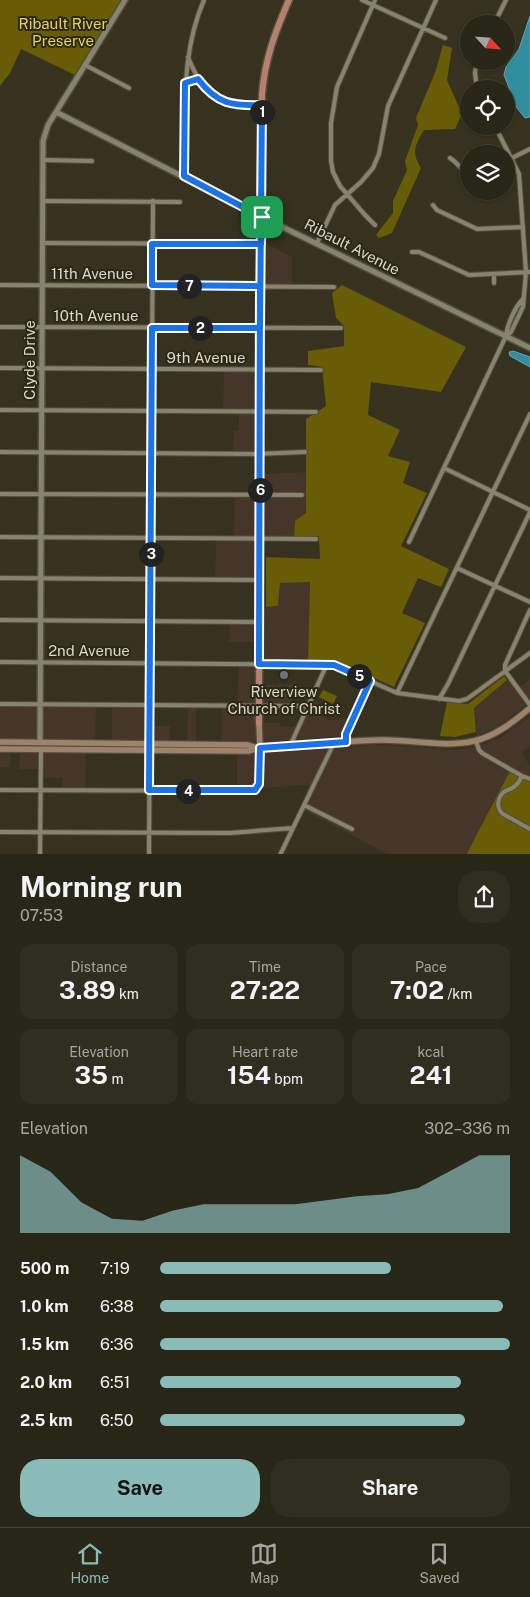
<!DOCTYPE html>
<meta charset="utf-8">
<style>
body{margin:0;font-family:"Public Sans",sans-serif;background:#302e20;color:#f1f3f6;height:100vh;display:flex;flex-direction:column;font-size:19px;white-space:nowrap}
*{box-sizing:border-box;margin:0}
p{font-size:16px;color:#a5a5a1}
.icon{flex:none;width:28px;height:28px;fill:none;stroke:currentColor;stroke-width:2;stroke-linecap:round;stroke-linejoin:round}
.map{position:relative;height:854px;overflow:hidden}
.sheet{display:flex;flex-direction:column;background:#282617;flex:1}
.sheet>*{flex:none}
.needle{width:32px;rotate:116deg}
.tools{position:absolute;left:460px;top:15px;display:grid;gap:10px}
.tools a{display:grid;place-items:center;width:55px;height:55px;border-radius:50%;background:#282617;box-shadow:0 1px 4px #0004,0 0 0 1px #444336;font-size:25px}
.pin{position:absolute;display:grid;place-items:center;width:42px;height:42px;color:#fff;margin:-21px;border-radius:10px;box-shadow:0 2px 8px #0006}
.km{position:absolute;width:25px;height:25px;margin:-12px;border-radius:50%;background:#222;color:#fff;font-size:14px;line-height:25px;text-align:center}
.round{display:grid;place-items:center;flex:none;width:52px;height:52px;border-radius:20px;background:#302e20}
.headline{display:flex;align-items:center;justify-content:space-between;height:85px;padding:0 20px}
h1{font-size:28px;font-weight:700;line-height:38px}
.figures{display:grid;grid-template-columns:repeat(3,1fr);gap:8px;height:85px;padding:5px 20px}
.figures div{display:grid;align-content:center;border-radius:12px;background:#302e20;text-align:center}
.figures b{font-size:25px;font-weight:700}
.figures small{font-size:14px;font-weight:400}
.figures p{font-size:14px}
.chart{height:140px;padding:10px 20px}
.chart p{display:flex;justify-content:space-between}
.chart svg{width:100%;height:90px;margin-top:5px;fill:#8bbbb9;opacity:.7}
.button{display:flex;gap:10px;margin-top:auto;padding:10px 20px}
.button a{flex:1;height:58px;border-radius:20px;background:#8bbbb9;color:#111;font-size:20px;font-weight:700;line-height:58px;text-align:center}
.button a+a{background:#302e20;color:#f1f3f6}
ul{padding:0 20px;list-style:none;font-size:16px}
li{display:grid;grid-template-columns:80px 60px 1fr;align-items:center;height:38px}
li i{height:12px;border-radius:6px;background:#8bbbb9}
.menu{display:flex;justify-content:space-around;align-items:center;height:70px;border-top:1px solid #444336;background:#282617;font-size:14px;color:#a5a5a1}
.menu a{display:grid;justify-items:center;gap:2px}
.menu .on{color:#8bbbb9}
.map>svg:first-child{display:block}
</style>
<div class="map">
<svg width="530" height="855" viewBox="0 0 530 855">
<rect width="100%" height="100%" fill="#36321f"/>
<path fill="#453629" d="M265 243 292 257V284H264Z
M224 371H256L257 456H233L234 431H239V414L223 413Z
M306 472V513L295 521 294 537 264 536V474Z
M235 498H257L256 581H215L216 540H234Z
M310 582 308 666 263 665V608L278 606 280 583Z
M230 623H256V642H229Z
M239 666H255V739L253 743 221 742 222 707 237 706Z
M530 679V702L499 726 477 736 474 708 507 680 517 689Z
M293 684 292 704H263V685Z
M312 701 323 706 320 713 328 720 347 719 340 736 266 742 263 740 262 723H280V726L300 727Z
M0 705 39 706 37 740H0Z
M42 706H96L95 741 45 740 43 739Z
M112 706H148L147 726H170L169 742 112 741Z
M188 706H196V742H187Z
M530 716V746L522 753 530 766V776L527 781 510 771 466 854H388L304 810 316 784 237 790V753L372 745 401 746 454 750 469 748 485 744 500 738Z
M0 751H11L10 767H0Z
M20 751H86L85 789H62V778L43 777V769H19Z"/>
<path fill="#685c06" d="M0 0H121L75 75 21 49 10 73 0 86Z
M443 45 452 48 447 80 462 114 455 129 424 130C415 145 411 152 421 168L392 233 379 238 376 235 393 213V201L407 170 405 161 418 125 416 118 436 70Z
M342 285 466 347 441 392 371 382 368 415 400 430 388 456 410 462 403 483 427 493 401 546 449 569 441 587 418 578 402 613 425 623 394 687 337 661H308L310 582 280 583 278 606 266 607V557L320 559 319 536 294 537 295 521 306 513V419L326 406 322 367 308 365V351L344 346V326L336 318 332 293Z
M504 676 507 680 474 708 476 732 455 737 440 736 447 702 468 704Z
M323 690 337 696 333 704 319 697Z
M510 771 530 782V854L466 855Z"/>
<path fill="#318e9e" stroke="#64a4ac" d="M530 16V117L525 118 517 108 504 75 506 67 519 49Z
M513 351 530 357V367L510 356 509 352Z"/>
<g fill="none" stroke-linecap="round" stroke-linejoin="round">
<defs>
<path id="minor" d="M362 0 445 38
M375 0 337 87 331 123V161L333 172 340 186 365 215 375 225
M494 24 506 0
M188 57C204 97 218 106 262 105
M477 61 475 73 477 89
M85 65 129 88
M185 83 198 79
M495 126 519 174 526 272 523 307 511 332 506 336
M450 158C458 163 461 170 469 175
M43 160 92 161
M506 161 530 149
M183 176C187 115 179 58 204 0
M43 201 180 202
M433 205 437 210 477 229 523 227
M43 243 261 244
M317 243 335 205 361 182 373 168 379 154 388 106 436 0
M412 252H419L469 275 530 272
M494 274V283
M0 285 334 287
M0 327 341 328
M0 368 321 370
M0 410 316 412
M0 452 255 454 305 452
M444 468 530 510
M0 494 302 495
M0 537 316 539
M409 542 506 336C507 325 515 307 523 299
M457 568 530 602
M0 578 260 580
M530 610 505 665V671L508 675 530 705
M0 620 259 622
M0 662 334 665 397 693 459 701 467 699 530 653
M397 693 530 414
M439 699 448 684 530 512
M0 704 309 706
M476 741 479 750 482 753 522 776 530 779
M346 742C346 723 362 698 370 681
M290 746 327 664
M522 776C520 780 518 784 515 786 512 789 507 790 504 792 497 798 496 808 503 814L530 829
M0 790 253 791 257 789 259 783 260 748
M304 805 352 829
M0 832 230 833 293 828
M40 855 41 749
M149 855 153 201
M280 855 334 743"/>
<path id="tertiary" d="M56 112 262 217 530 348
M262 210 267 212 274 221
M40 743 43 141 48 125 125 0"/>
<path id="secondary" d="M259 723 260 748
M0 742 248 745 257 748
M0 749 248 751 260 748C299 747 339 741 379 740 410 739 443 748 474 741 496 736 513 722 530 708"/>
<path id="primary" d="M259 723 260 286 262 94C265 59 275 32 289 0"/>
</defs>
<use href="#minor" stroke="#524f3e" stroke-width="6"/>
<use href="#tertiary" stroke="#524f3e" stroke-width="8"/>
<use href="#secondary" stroke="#524f3e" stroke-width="8"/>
<use href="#primary" stroke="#524f3e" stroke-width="9"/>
<use href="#minor" stroke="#87836d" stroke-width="4"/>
<use href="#tertiary" stroke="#87836d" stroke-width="5"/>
<use href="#secondary" stroke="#9e826c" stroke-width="5.5"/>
<use href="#primary" stroke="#b6816c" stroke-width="6"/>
</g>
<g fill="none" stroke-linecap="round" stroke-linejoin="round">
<defs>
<path id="route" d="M262 217 184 176 185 83 198 79C217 104 232 106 262 105 262 179 260 254 260 328H152L149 790H255L259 784 260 748 346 742V734L370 681 334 665 259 664 260 286 152 285V244H261L262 217"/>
</defs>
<use href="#route" stroke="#fff" stroke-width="10"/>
<use href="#route" stroke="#1a73e8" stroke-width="6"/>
</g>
<circle fill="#6b7280" stroke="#2c2815" stroke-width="2" cx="284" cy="675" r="5"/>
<g text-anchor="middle" stroke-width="4" stroke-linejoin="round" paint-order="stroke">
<g font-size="15" fill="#e7d35c" stroke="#2c2815">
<text x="63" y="29">Ribault River<tspan x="63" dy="17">Preserve</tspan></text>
</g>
<g font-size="15" fill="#dad8cc" stroke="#2c2815">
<text transform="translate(352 247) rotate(27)" y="5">Ribault Avenue</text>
<text x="92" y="279">11th Avenue</text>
<text x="96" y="321">10th Avenue</text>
<text x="206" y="363">9th Avenue</text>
<text transform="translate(30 360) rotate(-90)" y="5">Clyde Drive</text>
<text x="89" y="656">2nd Avenue</text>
</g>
<g font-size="15" fill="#dad8cc" stroke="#2c2815">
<text x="284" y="697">Riverview<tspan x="284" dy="17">Church of Christ</tspan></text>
</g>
</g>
</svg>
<div class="tools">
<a><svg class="needle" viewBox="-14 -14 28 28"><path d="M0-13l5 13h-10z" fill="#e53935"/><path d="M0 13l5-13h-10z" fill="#a5a5a1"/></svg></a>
<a><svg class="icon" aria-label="locate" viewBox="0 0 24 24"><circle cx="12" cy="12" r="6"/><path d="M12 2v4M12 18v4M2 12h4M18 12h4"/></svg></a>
<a><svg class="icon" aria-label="layers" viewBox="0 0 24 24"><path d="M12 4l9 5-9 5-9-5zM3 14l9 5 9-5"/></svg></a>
</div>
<div class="pin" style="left:262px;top:217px;background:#1e9e55"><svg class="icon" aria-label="arrive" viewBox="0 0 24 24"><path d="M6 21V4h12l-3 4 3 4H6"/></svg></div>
<b class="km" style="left:262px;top:112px">1</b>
<b class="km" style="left:200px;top:328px">2</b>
<b class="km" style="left:151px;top:554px">3</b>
<b class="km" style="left:188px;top:791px">4</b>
<b class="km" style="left:359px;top:676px">5</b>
<b class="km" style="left:260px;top:490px">6</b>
<b class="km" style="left:189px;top:286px">7</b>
</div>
<section class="sheet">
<div class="headline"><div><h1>Morning run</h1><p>07:53</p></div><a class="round"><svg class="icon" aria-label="share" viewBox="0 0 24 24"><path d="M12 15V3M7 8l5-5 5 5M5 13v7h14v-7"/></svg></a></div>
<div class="figures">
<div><p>Distance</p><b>3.89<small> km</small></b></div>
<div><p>Time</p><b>27:22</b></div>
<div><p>Pace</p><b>7:02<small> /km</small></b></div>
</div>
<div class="figures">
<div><p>Elevation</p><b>35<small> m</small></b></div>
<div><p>Heart rate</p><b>154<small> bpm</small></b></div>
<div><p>kcal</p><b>241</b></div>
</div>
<div class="chart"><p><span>Elevation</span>302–336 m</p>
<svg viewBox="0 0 160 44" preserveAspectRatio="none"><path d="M0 44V6L10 14L20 29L30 37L40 38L50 33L60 30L70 30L80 30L90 30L100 28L110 26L120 25L130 22L140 14L150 6L160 6V44z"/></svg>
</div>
<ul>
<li><b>500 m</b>7:19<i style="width:66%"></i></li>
<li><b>1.0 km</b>6:38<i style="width:98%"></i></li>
<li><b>1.5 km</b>6:36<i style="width:100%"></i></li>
<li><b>2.0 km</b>6:51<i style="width:86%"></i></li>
<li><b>2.5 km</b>6:50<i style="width:87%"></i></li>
</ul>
<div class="button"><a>Save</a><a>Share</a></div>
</section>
<nav class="menu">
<a class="on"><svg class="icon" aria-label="home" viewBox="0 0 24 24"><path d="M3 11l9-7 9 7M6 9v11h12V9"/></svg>Home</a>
<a><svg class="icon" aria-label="map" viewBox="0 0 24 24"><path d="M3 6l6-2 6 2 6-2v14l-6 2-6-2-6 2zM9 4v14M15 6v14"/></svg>Map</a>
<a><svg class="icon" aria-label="saved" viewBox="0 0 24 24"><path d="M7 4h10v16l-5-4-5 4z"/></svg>Saved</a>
</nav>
